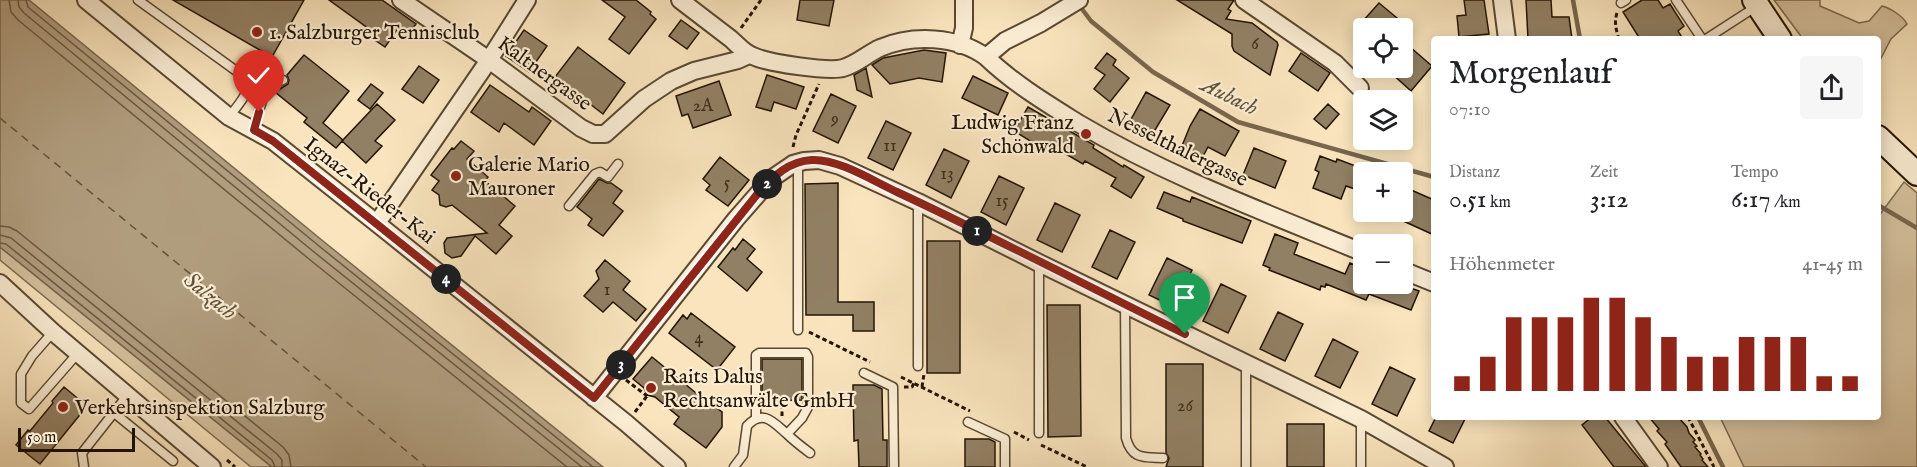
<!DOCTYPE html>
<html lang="de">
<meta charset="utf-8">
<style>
body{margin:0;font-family:"IM FELL English",serif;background:#f6f6f6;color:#202124;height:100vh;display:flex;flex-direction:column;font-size:22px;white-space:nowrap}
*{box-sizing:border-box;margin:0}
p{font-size:20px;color:#757577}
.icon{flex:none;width:33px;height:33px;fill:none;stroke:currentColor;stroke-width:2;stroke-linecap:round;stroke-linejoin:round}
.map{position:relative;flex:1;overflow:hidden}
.side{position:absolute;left:1431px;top:36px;width:450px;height:384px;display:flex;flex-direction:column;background:#fff;border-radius:6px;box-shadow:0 3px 15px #0003}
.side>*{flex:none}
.controls{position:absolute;left:1353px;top:18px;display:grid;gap:12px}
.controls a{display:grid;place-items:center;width:60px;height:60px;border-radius:6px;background:#fff;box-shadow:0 3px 15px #0003;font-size:30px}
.scale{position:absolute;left:18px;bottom:15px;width:117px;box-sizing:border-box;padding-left:6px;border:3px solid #231404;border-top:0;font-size:16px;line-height:21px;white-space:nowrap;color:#231404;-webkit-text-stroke:4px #fbedd4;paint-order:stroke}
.pin{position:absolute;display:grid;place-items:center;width:51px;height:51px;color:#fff;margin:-62px -26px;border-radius:50% 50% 50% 0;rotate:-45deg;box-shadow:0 0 6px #0007}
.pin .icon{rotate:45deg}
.km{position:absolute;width:30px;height:30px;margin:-15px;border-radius:50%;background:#222;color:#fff;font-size:16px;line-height:30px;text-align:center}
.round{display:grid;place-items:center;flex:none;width:63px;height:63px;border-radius:6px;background:#f6f6f6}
.head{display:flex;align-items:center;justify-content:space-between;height:102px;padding:0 18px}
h1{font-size:33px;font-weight:600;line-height:45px}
.stats{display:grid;grid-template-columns:repeat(3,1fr);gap:9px;height:102px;padding:6px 18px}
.stats div{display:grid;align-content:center}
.stats b{font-size:26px;font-weight:600}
.stats small{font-size:16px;font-weight:400}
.stats p{font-size:16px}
.chart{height:168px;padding:12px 18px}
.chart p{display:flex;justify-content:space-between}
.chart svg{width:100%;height:108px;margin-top:6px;stroke:#8f2418;stroke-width:6}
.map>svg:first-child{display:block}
</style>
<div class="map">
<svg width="1917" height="467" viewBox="0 0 1917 467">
<rect width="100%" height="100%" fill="#f9e4bd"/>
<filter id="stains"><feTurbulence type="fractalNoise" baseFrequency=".00333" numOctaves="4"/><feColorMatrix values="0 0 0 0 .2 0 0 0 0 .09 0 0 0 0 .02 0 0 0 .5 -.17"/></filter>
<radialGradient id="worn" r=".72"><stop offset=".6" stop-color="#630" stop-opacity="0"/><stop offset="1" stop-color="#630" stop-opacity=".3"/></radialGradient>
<path fill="#d5c19e" stroke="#7c6a51" stroke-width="1.5" d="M1774 0H1820V6L1859 23 1869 21 1882 6C1890 8 1903 16 1907 24L1891 39 1878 64V39H1803Z
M1904 182 1917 193V467H1744L1720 417H1878V217Z
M0 247 272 467H251L0 260Z"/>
<path fill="#b09d7e" stroke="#78664d" stroke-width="1.5" d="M0 0H29L323 241 603 467H272L0 247Z"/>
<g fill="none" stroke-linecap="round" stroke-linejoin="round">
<path stroke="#6a5841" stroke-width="1.5" d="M9 0 11 12 18 20 309 259 567 467
M18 0 19 7 24 13 314 252 582 467
M26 0 28 7 319 246 593 467
M0 226 9 227 17 231 283 447 289 455 291 467
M0 235 11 238 277 454 282 460V467
M0 243 6 244 272 460 275 467"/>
<path stroke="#78664d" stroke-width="4.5" d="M1573 0 1580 39
M1079 5 1091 21 1153 72 1238 122 1434 177
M1878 205 1917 228
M1698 417 1723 467"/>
<path stroke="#62523b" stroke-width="1.5" stroke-dasharray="8 6" stroke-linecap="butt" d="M0 118 426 467"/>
</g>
<path fill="#928064" stroke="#231404" stroke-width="1.5" d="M173 0H304L272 57Z
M329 0H382L416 24 406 37 397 30 385 47 366 34 369 29Z
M602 0H636L651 12 650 14 656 19 629 54 609 39 625 17Z
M800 0H834L829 26 797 20Z
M1177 0H1234L1228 9 1231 11 1226 19 1252 23 1277 42 1278 45 1270 75 1234 51 1232 46V34Z
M1464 0H1484L1489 34 1459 37 1457 16 1466 15Z
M1526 0H1551L1552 17H1569L1572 39H1528Z
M1642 0H1658L1663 8 1670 4 1684 26 1678 31 1683 39H1640L1623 12Z
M1379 3 1409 28H1372L1363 21Z
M681 20 699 33 687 49 669 36Z
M524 30 547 46 529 72 506 56Z
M1402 40 1432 66 1411 91 1391 73 1396 68H1402Z
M578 47 625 83 603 114 555 77Z
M924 50 946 53 942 82 919 78 890 84 872 65 883 58Z
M1107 53 1116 60 1113 65 1129 78 1110 102 1094 89 1105 75 1095 68Z
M1301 53 1330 73 1318 91 1289 71Z
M304 55 349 91 323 123 343 140 336 148 304 122 307 118 275 92 288 84 289 80 287 75Z
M419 66 439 80 423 103 402 89Z
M866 68 872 97 857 90 854 75Z
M767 75 804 87 796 109 774 102 771 111 756 107Z
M973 76 1008 93 998 115 962 98Z
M719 81 731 115 693 128 688 114 682 116 676 96Z
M371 84 383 93 370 109 358 100Z
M490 85 529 112 532 107 551 121 534 145 504 123 499 132 471 112Z
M1146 92 1170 105 1152 135 1129 123Z
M831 94 856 106 838 143 813 131Z
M377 104 395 120 375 141 382 146 366 163 342 141Z
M1328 104 1339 114 1326 129 1314 119Z
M1028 107 1094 145 1093 148 1123 167 1124 165 1144 177 1131 198 1111 186 1116 178 1085 161 1083 164 1047 143 1043 149 1014 131Z
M1200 109 1239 131 1225 156 1208 147 1200 162 1180 151 1190 126Z
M886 121 911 133 893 170 868 158Z
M461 141 474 151 467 159 488 177 485 181 515 206 499 225 512 236 496 254 475 236 461 256 452 258 445 253 444 243 447 238 487 233 452 205 446 207 440 205 439 195 432 190 439 181 431 175 452 148 454 149Z
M1254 148 1286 161 1275 188 1243 175Z
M944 149 969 161 951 198 926 185Z
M1320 156 1336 162 1337 159 1366 170 1364 172 1358 190 1346 186 1341 199 1313 188 1319 172 1315 170Z
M720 157 749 180 728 206 706 190 710 185 703 179Z
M999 176 1024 188 1006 225 981 212Z
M599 179 607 183H611L622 191 613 203 623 211 603 236 588 225 592 219 577 207Z
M838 183V302H874V331H853V315H806L805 184Z
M1402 186 1434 200V235L1399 219 1402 212Z
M1164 192 1190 202 1192 197 1251 221 1242 243 1183 221V219L1157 208Z
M1055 203 1080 215 1062 252 1037 240Z
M1110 230 1135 242 1117 279 1092 267Z
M1275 234 1298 243 1294 254 1345 274 1350 263 1364 269V284H1399L1419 291 1411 310 1369 294 1366 300 1326 284 1325 287 1321 286 1320 290 1269 270 1270 268 1263 265Z
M743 239 755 249 747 259 762 272 747 291 718 267 733 248 735 250Z
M927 241H960V373H927Z
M1167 258 1192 270 1174 307 1149 295Z
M605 260 630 281 623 290 646 309 636 321 613 302 603 312 584 296 599 279 596 271Z
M1221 284 1246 296 1228 333 1203 321Z
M1047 305H1080L1081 436 1048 437Z
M1278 312 1303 324 1285 361 1260 349Z
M691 313 735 347 717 370 669 333 683 315 687 319Z
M1333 339 1358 352 1340 388 1315 376Z
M652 357 696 393 722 412V427L706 448 674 424 679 417 655 397 647 395 644 388 633 379Z
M762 359H802V400L762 401Z
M1166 364H1203V467H1166L1169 458 1166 453Z
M1390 367 1415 379 1397 416 1372 404Z
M853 385H874L882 389 883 440H887V467H859L858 440 854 441Z
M64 387 87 406 40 464 16 445 28 430 30 431 53 403 52 401Z
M1436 417H1466L1453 443 1429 431Z
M1592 417H1605L1646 467H1614L1582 425Z
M1649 417H1678L1687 427 1689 433 1695 440 1693 442 1697 446 1695 447 1701 454 1700 455 1703 459 1702 460 1708 467H1681L1665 444 1667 442 1657 431 1659 429Z
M1287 424H1324V467H1287Z
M965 439H989L995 442V467H965Z"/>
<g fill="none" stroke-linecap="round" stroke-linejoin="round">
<defs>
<path id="lane" d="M138 0 246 78C253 91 236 107 229 117
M1676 0 1702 39
M1621 3 1626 0
M1706 39 1757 6
M254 130C260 109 261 88 283 80
M798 162V330
M918 202V366
M569 206 595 174 600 172 608 177 618 164
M1039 263V433
M1125 305 1126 438C1132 460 1144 457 1163 458
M53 332 32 356 21 374V403L29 409 78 353
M1246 363V467
M864 373 893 387 894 467
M113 412 173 461
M756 419V355L759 353H806L808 357V407L802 418 787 434
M1361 419V467
M968 422 1005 439V467
M84 467 82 453 127 396
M734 467 743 455 747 426C763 408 774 423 787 434 794 441 802 447 810 453"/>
<path id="street" d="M86 0 229 117 273 141 384 229 626 423 677 467
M401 0 489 60 581 128 593 134H605L644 99 671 81 694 71 738 60 749 55
M680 0C697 13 714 26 731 39 738 45 744 53 753 56 767 63 829 72 843 68 857 64 867 54 880 48 913 34 957 36 986 57L1005 41 1041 23 1079 0
M1244 0 1335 63 1360 88
M1502 0 1507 39
M960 45 964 28V0
M986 57C1013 83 1046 103 1078 123 1169 177 1267 213 1364 253
M377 223 489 60 527 0
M1402 270 1434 283
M0 283 53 332 212 467
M594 398 736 219 771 179 793 164 804 161 819 160 840 166 918 202 1039 263 1361 419 1445 467
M1623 417 1659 467"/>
<path id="secondary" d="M1754 0 1780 39
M1878 137 1917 174"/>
</defs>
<use href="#lane" stroke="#584832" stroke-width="11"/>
<use href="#street" stroke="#584832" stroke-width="20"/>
<use href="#secondary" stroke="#231404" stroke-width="26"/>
<path stroke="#231404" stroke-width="3" stroke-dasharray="4.5 3" stroke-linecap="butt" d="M1617 13C1614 22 1616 30 1619 39
M741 28 761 0
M793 147 796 135 819 84
M809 332 870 362
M901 377 970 411
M626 380 647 396
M904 387H912L914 383
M922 387 924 374
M635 412 647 396
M782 416V400
M1688 417 1714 467
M1014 432 1029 440
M1041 445 1087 467
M227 460 235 467"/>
<use href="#lane" stroke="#fbedd4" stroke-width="8"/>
<use href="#street" stroke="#fbedd4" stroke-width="16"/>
<use href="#secondary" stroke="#fbedd4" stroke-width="22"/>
</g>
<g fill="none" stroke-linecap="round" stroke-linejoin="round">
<defs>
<path id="route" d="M259 112 254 130 273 141 594 398 759 192C774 176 789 161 812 160 839 159 873 181 897 192 994 237 1089 287 1185 334"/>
</defs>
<use href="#route" stroke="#fff" stroke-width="12"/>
<use href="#route" stroke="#8f2418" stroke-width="8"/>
</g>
<g fill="#8f2418" stroke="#fbedd4" stroke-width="2">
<circle cx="257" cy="32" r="6"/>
<circle cx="1086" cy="134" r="6"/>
<circle cx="456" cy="176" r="6"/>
<circle cx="651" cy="388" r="6"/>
<circle cx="63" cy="407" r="6"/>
</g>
<g text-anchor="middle" stroke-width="4.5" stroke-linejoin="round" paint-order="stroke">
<g font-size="18" fill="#3f2f1c">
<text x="1255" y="49">6</text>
<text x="703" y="111">2A</text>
<text x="835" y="124">9</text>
<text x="890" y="151">11</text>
<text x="947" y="179">13</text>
<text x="727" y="188">5</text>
<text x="1002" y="206">15</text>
<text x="607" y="295">1</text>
<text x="699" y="343">4</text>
<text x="1185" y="411">26</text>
</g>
<g font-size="21" fill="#231404" stroke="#fbedd4" text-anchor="start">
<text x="269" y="39">1. Salzburger Tennisclub</text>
<text x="1074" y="129" text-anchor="end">Ludwig Franz<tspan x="1074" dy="24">Schönwald</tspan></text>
<text x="468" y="171">Galerie Mario<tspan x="468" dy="24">Mauroner</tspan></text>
<text x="663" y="383">Raits Dalus<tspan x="663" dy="24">Rechtsanwälte GmbH</tspan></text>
<text x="75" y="414">Verkehrsinspektion Salzburg</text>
</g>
<g font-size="21" fill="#231404" stroke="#fbedd4">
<text transform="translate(545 73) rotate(36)" y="7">Kaltnergasse</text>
<text transform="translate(1178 147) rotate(26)" y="7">Nesselthalergasse</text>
<text transform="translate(370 190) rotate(38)" y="7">Ignaz-Rieder-Kai</text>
</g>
<g font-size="22" font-style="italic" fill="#62523b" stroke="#fbedd4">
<text transform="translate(1230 95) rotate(26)" y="8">Aubach</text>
<text transform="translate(211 295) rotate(39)" y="8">Salzach</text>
</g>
</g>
<rect width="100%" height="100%" filter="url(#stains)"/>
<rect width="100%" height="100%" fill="url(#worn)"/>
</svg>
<div class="controls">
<a><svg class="icon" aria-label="locate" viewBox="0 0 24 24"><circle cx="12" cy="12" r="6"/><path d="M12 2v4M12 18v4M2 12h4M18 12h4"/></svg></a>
<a><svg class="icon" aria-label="layers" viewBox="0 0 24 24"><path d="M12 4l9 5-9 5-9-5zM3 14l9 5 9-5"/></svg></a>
<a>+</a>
<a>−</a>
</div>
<div class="scale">50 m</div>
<div class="pin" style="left:1185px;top:334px;background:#1e9e55"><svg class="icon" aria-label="arrive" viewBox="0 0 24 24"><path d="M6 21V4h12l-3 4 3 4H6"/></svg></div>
<div class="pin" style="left:259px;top:112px;background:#d93025"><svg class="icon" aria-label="check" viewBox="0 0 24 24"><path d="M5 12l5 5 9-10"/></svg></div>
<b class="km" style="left:977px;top:231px">1</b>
<b class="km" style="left:767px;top:184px">2</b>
<b class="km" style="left:621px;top:365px">3</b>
<b class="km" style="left:446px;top:279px">4</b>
<section class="side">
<div class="head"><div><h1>Morgenlauf</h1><p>07:10</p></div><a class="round"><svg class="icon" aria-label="share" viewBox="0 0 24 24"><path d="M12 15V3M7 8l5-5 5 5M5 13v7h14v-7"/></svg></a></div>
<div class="stats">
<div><p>Distanz</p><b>0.51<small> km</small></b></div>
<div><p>Zeit</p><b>3:12</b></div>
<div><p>Tempo</p><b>6:17<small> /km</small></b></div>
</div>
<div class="chart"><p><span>Höhenmeter</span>41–45 m</p>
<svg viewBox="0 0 160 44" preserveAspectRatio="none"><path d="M5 44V38M15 44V30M25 44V14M35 44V14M45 44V14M55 44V6M65 44V6M75 44V14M85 44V22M95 44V30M105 44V30M115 44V22M125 44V22M135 44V22M145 44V38M155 44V38"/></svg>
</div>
</section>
</div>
